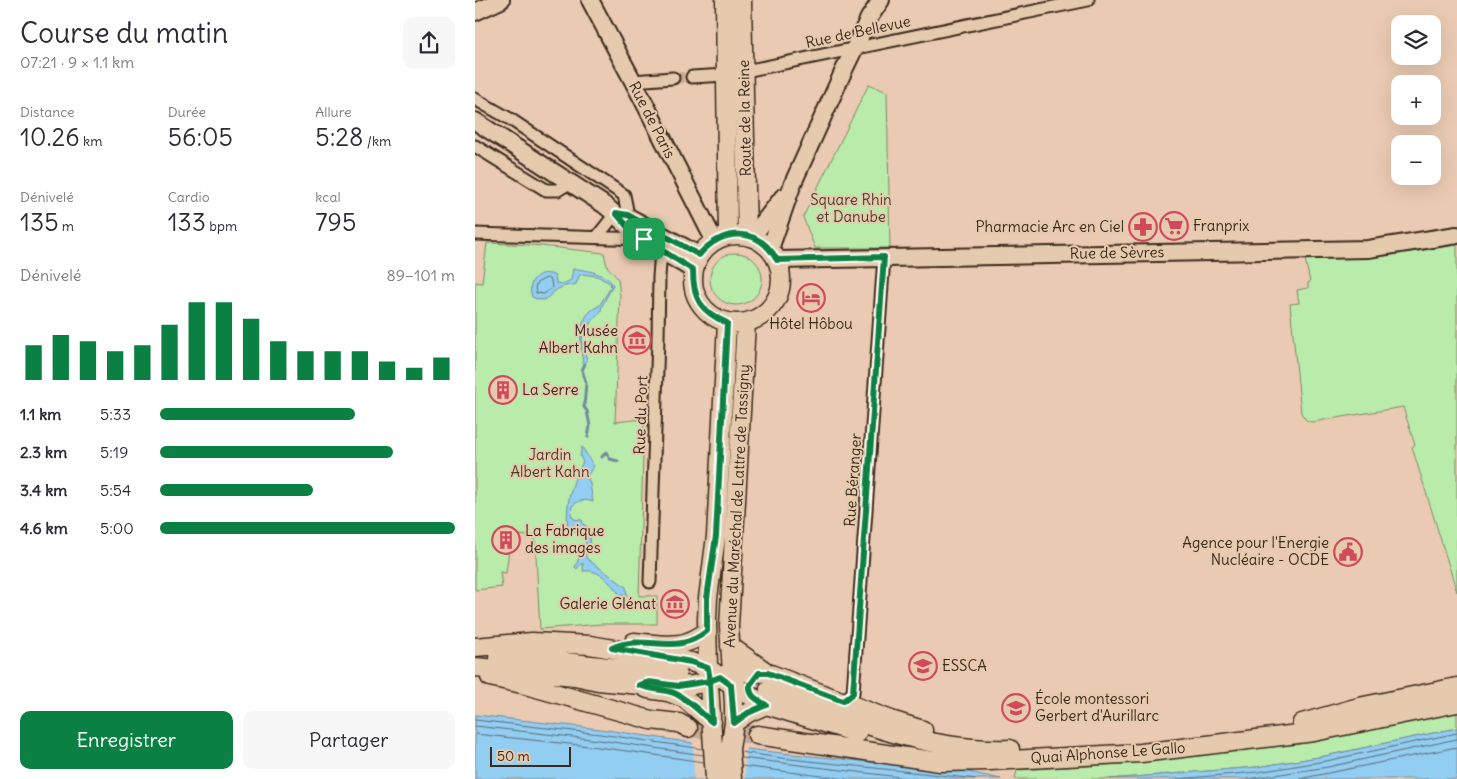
<!DOCTYPE html>
<html lang="fr">
<meta charset="utf-8">
<style>
body{margin:0;font-family:Delius,sans-serif;background:#f7f7f7;color:#2b2b33;height:100vh;display:flex;flex-direction:column;font-size:19px;white-space:nowrap}
*{box-sizing:border-box;margin:0}
p{font-size:16px;color:#7c7c81}
.icon{flex:none;width:28px;height:28px;fill:none;stroke:currentColor;stroke-width:2;stroke-linecap:round;stroke-linejoin:round}
.map{position:relative;flex:1;overflow:hidden}
.drawer{display:flex;flex-direction:column;background:#fff;width:475px}
.drawer>*{flex:none}
.tools{position:absolute;left:916px;top:15px;display:grid;gap:10px}
.tools a{display:grid;place-items:center;width:50px;height:50px;border-radius:10px;background:#fff;box-shadow:0 5px 20px #0002;font-size:25px}
.scale{position:absolute;left:15px;bottom:12px;width:81px;box-sizing:border-box;padding-left:5px;border:2px solid #3b2a1e;border-top:0;font-size:14px;line-height:18px;white-space:nowrap;color:#3b2a1e;-webkit-text-stroke:4px #e6caad;paint-order:stroke}
.pin{position:absolute;display:grid;place-items:center;width:42px;height:42px;color:#fff;margin:-21px;border-radius:10px;box-shadow:0 2px 8px #0006}
.round{display:grid;place-items:center;flex:none;width:52px;height:52px;border-radius:10px;background:#f7f7f7}
.summary{display:flex;align-items:center;justify-content:space-between;height:85px;padding:0 20px}
h1{font-size:28px;font-weight:600;line-height:38px}
.stats{display:grid;grid-template-columns:repeat(3,1fr);gap:8px;height:85px;padding:5px 20px}
.stats div{display:grid;align-content:center}
.stats b{font-size:25px;font-weight:600}
.stats small{font-size:14px;font-weight:400}
.stats p{font-size:14px}
.chart{height:140px;padding:10px 20px}
.chart p{display:flex;justify-content:space-between}
.chart svg{width:100%;height:90px;margin-top:5px;stroke:#0b8043;stroke-width:6}
.action{display:flex;gap:10px;margin-top:auto;padding:10px 20px}
.action a{flex:1;height:58px;border-radius:10px;background:#0b8043;color:#fff;font-size:20px;font-weight:600;line-height:58px;text-align:center}
.action a+a{background:#f7f7f7;color:#2b2b33}
ul{padding:0 20px;list-style:none;font-size:16px}
li{display:grid;grid-template-columns:80px 60px 1fr;align-items:center;height:38px}
li i{height:12px;border-radius:6px;background:#0b8043}
main{display:flex;flex:1;min-height:0}
.map>svg:first-child{display:block}
</style>
<main>
<section class="drawer">
<div class="summary"><div><h1>Course du matin</h1><p>07:21 · 9 × 1.1 km</p></div><a class="round"><svg class="icon" aria-label="share" viewBox="0 0 24 24"><path d="M12 15V3M7 8l5-5 5 5M5 13v7h14v-7"/></svg></a></div>
<div class="stats">
<div><p>Distance</p><b>10.26<small> km</small></b></div>
<div><p>Durée</p><b>56:05</b></div>
<div><p>Allure</p><b>5:28<small> /km</small></b></div>
</div>
<div class="stats">
<div><p>Dénivelé</p><b>135<small> m</small></b></div>
<div><p>Cardio</p><b>133<small> bpm</small></b></div>
<div><p>kcal</p><b>795</b></div>
</div>
<div class="chart"><p><span>Dénivelé</span>89–101 m</p>
<svg viewBox="0 0 160 44" preserveAspectRatio="none"><path d="M5 44V27M15 44V22M25 44V25M35 44V30M45 44V27M55 44V17M65 44V6M75 44V6M85 44V14M95 44V25M105 44V30M115 44V30M125 44V30M135 44V35M145 44V38M155 44V33"/></svg>
</div>
<ul>
<li><b>1.1 km</b>5:33<i style="width:66%"></i></li>
<li><b>2.3 km</b>5:19<i style="width:79%"></i></li>
<li><b>3.4 km</b>5:54<i style="width:52%"></i></li>
<li><b>4.6 km</b>5:00<i style="width:100%"></i></li>
</ul>
<div class="action"><a>Enregistrer</a><a>Partager</a></div>
</section>
<div class="map">
<svg width="982" height="779" viewBox="0 0 982 779">
<rect width="100%" height="100%" fill="#eacab2"/>
<filter id="ink" filterUnits="userSpaceOnUse"><feTurbulence type="fractalNoise" baseFrequency=".02" numOctaves="2"/><feDisplacementMap in="SourceGraphic" scale="10" xChannelSelector="R" yChannelSelector="G"/><feConvolveMatrix kernelMatrix="1 2 1 2 8 2 1 2 1" color-interpolation-filters="sRGB"/></filter>
<g filter="url(#ink)">
<path fill="#b9ebab" stroke="#7a8a64" d="M394 84 412 92 415 248H340L328 217Z
M12 243 57 245 129 253 132 266 143 279 145 296 140 422 169 419 164 596H182V624H126L65 629 60 537 36 534 31 573 25 572 27 587 0 590V282L7 283Z
M982 245V592L937 447 940 445 928 407 837 422 831 420 826 413 815 304 824 303 822 290 833 288V283L835 282 830 259 903 257Z
M235 279a26 26 0 1 1 52 0a26 26 0 1 1-52 0Z
M982 711V728L850 756 782 767 635 779H540L542 770 646 764 823 744Z"/>
<path fill="#92cdf2" stroke="#6f8c9d" d="M98 269C110 269 133 274 138 285L127 306 126 311 108 332 107 343 112 360 110 364 108 363C105 344 101 315 124 306L136 287 135 283 122 276 107 274 104 276 101 284C95 286 90 285 85 288 72 294 74 305 57 297 51 280 65 268 80 276L81 283 88 284 96 280Z
M107 447 119 466 112 476 115 484 118 502C110 499 104 500 97 506L96 515 99 519 107 520 108 524 114 528 116 547 111 554V558L151 587 152 596 145 595C135 583 126 569 108 571V563L105 565 102 569 100 567C104 560 104 555 106 549L110 548 111 542 106 534 93 530C90 507 96 482 108 462L105 456Z
M0 715 125 729 218 743 307 753 493 772 526 779H0Z
M982 728V779H635L782 767 850 756Z"/>
<path fill="#eacab2" d="M216 740 271 745 270 779H219L218 742Z"/>
<g fill="none" stroke-linecap="round" stroke-linejoin="round">
<path stroke="#5e6b73" stroke-width="1" d="M72 278 76 280 77 288 69 294 61 293 60 288 62 283Z
M0 720 125 734 228 749
M0 726 124 740 228 755
M0 734 123 747 229 762
M265 752 306 758 502 779
M266 758 441 779
M266 766 371 779
M702 779 783 772 851 761 982 733
M772 779 853 767 982 739
M824 779 982 747"/>
<path stroke="#6f8c9d" stroke-width="3" d="M110 364 107 370 111 383 109 407 112 411 115 426 113 437
M127 457 131 452 135 459 143 461"/>
<path stroke="#c7aa94" stroke-width="11" stroke-dasharray="11 5.5" stroke-linecap="butt" d="M198 78 217 77"/>
<path stroke="#c7aa94" stroke-width="18" stroke-dasharray="18 9" stroke-linecap="butt" d="M255 683 294 689
M213 728 282 735"/>
<defs>
<path id="street" d="M217 77 251 75 613 0
M157 81 198 78
M0 99 35 119 149 195 153 215
M0 146 71 190H83L94 183
M0 234 168 239
M122 237 141 213
M175 582 183 339 184 277 186 250
M368 701 378 693 409 257"/>
<path id="secondary" d="M115 0 168 100 239 240
M0 12 26 0
M0 121 128 204C139 212 143 218 152 226 170 244 197 256 218 270
M150 215 224 255
M277 237 308 197
M295 249 318 183 369 70 394 18 406 0
M302 260 893 249 982 235"/>
<path id="primary" d="M250 0 253 235
M267 0 272 236
M218 279a44 44 0 1 1 88 0a44 44 0 1 1-88 0Z
M159 642C187 644 208 651 232 631
M255 646 293 673 416 720 448 730
M0 647 57 642 115 645 216 662 233 668 257 685 291 705
M24 658H56L202 675
M0 667 100 676 123 681 165 685 173 689 193 692 209 698 237 722
M15 677 47 684 176 720 204 723 213 728
M189 684 203 686 218 685 235 681 256 672 293 673
M294 689C372 718 449 752 535 749
M259 723 273 713 291 705 382 733
M827 723 884 707 982 687
M282 735 465 762 515 761 666 753 839 732 982 703
M240 779 233 668 232 619 233 598 241 536 252 323
M257 779 255 749 259 723V704L254 626 271 323"/>
</defs>
<use href="#street" stroke="#3b2a1e" stroke-width="15"/>
<use href="#secondary" stroke="#3b2a1e" stroke-width="20"/>
<use href="#primary" stroke="#3b2a1e" stroke-width="21"/>
<use href="#street" stroke="#e6caad" stroke-width="11"/>
<use href="#secondary" stroke="#e6caad" stroke-width="16"/>
<use href="#primary" stroke="#e6caad" stroke-width="18"/>
</g>
</g>
<g fill="none" stroke-linecap="round" stroke-linejoin="round" filter="url(#ink)">
<defs>
<path id="route" d="M169 239 218 270C218 299 225 311 252 323L241 536 232 598V631C199 658 172 632 137 648L216 662 233 668 235 681 203 686 174 682 164 685C176 690 188 689 199 693 213 699 225 712 237 722L235 681 245 677 256 685 259 723 273 713 291 705C282 699 274 697 275 685L284 673H293L368 701 378 693 409 257 302 260C283 226 247 228 224 255L153 215 141 213 152 226 169 239"/>
</defs>
<use href="#route" stroke="#fff" stroke-width="10"/>
<use href="#route" stroke="#0b8043" stroke-width="6"/>
</g>
<defs>
<symbol id="supermarket-ring" viewBox="-11 -11 22 22"><circle r="9.5" fill="#e6caad" stroke="#d1495b" stroke-width="1.5"/><path d="M-6-5.5h2.5l.6 2H6L4.5 2H-2.5L-4.4-4H-6ZM-1.5 3.2a1.3 1.3 0 1 0 .1 0ZM3 3.2a1.3 1.3 0 1 0 .1 0Z" fill="#d1495b"/></symbol>
<symbol id="pharmacy-ring" viewBox="-11 -11 22 22"><circle r="9.5" fill="#e6caad" stroke="#d1495b" stroke-width="1.5"/><path d="M-2-6h4v4h4v4h-4v4h-4v-4h-4v-4h4Z" fill="#d1495b"/></symbol>
<symbol id="hotel-ring" viewBox="-11 -11 22 22"><circle r="9.5" fill="#e6caad" stroke="#d1495b" stroke-width="1.5"/><path d="M-6-4.5h1.5V1H6V5H4.5V3h-9V5H-6ZM-4 0a1.8 1.8 0 1 1 3.6 0ZM.5 0V-2.5h3Q6-2.5 6 0Z" fill="#d1495b"/></symbol>
<symbol id="museum-ring" viewBox="-11 -11 22 22"><circle r="9.5" fill="#e6caad" stroke="#d1495b" stroke-width="1.5"/><path d="M0-6L6-3V-2H-6V-3ZM-5-1h2V3h-2ZM-1-1h2V3h-2ZM3-1h2V3H3ZM-6 4H6V6H-6Z" fill="#d1495b"/></symbol>
<symbol id="building-ring" viewBox="-11 -11 22 22"><circle r="9.5" fill="#e6caad" stroke="#d1495b" stroke-width="1.5"/><path d="M-4-6H4V6H1V3H-1V6H-4ZM-2.5-4.3h1.7v1.8h-1.7ZM.8-4.3h1.7v1.8H.8ZM-2.5-1h1.7V.8h-1.7ZM.8-1h1.7V.8H.8Z" fill="#d1495b"/></symbol>
<symbol id="civic-ring" viewBox="-11 -11 22 22"><circle r="9.5" fill="#e6caad" stroke="#d1495b" stroke-width="1.5"/><path d="M-.6-6.5H3V-4.5H.6V-3L4-1V1h2V6H-6V1h2V-1L-.6-3ZM-1.2 2.5V6h2.4V2.5Z" fill="#d1495b"/></symbol>
<symbol id="university-ring" viewBox="-11 -11 22 22"><circle r="9.5" fill="#e6caad" stroke="#d1495b" stroke-width="1.5"/><path d="M0-5L7-2L0 1L-7-2ZM-4 1L0 2.5L4 1V4Q0 6-4 4Z" fill="#d1495b"/></symbol>
<symbol id="school-ring" viewBox="-11 -11 22 22"><circle r="9.5" fill="#e6caad" stroke="#d1495b" stroke-width="1.5"/><path d="M0-5L7-2L0 1L-7-2ZM-4 1L0 2.5L4 1V4Q0 6-4 4Z" fill="#d1495b"/></symbol>
</defs>
<g fill-rule="evenodd">
<use href="#supermarket-ring" x="683" y="210" width="32" height="32"/>
<use href="#pharmacy-ring" x="652" y="211" width="32" height="32"/>
<use href="#hotel-ring" x="320" y="282" width="32" height="32"/>
<use href="#museum-ring" x="146" y="324" width="32" height="32"/>
<use href="#building-ring" x="12" y="374" width="32" height="32"/>
<use href="#building-ring" x="15" y="524" width="32" height="32"/>
<use href="#civic-ring" x="857" y="536" width="32" height="32"/>
<use href="#museum-ring" x="184" y="588" width="32" height="32"/>
<use href="#university-ring" x="432" y="650" width="32" height="32"/>
<use href="#school-ring" x="525" y="692" width="32" height="32"/>
</g>
<g text-anchor="middle" stroke-width="4" stroke-linejoin="round" paint-order="stroke">
<g font-size="15" fill="#3b2a1e" stroke="#e6caad">
<text transform="translate(383 32) rotate(-12)" y="5">Rue de Bellevue</text>
<text transform="translate(270 118) rotate(-91)" y="5">Route de la Reine</text>
<text transform="translate(177 120) rotate(63)" y="5">Rue de Paris</text>
<text transform="translate(642 253) rotate(-1)" y="5">Rue de Sèvres</text>
<text transform="translate(166 415) rotate(-88)" y="5">Rue du Port</text>
<text transform="translate(378 480) rotate(-86)" y="5">Rue Béranger</text>
<text transform="translate(262 506) rotate(-87)" y="5">Avenue du Maréchal de Lattre de Tassigny</text>
<text transform="translate(633 753) rotate(-4)" y="5">Quai Alphonse Le Gallo</text>
</g>
<g font-size="15" fill="#483d2c" stroke="#e6caad">
<text x="376" y="205">Square Rhin<tspan x="376" dy="17">et Danube</tspan></text>
<text x="75" y="460">Jardin<tspan x="75" dy="17">Albert Kahn</tspan></text>
</g>
<g font-size="15" fill="#3b2a1e" stroke="#e6caad" text-anchor="start">
<text x="718" y="231">Franprix</text>
<text x="649" y="232" text-anchor="end">Pharmacie Arc en Ciel</text>
<text x="336" y="329" text-anchor="middle">Hôtel Hôbou</text>
<text x="143" y="336" text-anchor="end">Musée<tspan x="143" dy="17">Albert Kahn</tspan></text>
<text x="47" y="395">La Serre</text>
<text x="50" y="536">La Fabrique<tspan x="50" dy="17">des images</tspan></text>
<text x="854" y="548" text-anchor="end">Agence pour l'Energie<tspan x="854" dy="17">Nucléaire - OCDE</tspan></text>
<text x="181" y="609" text-anchor="end">Galerie Glénat</text>
<text x="467" y="671">ESSCA</text>
<text x="560" y="704">École montessori<tspan x="560" dy="17">Gerbert d'Aurillarc</tspan></text>
</g>
</g>
</svg>
<div class="tools">
<a><svg class="icon" aria-label="layers" viewBox="0 0 24 24"><path d="M12 4l9 5-9 5-9-5zM3 14l9 5 9-5"/></svg></a>
<a>+</a>
<a>−</a>
</div>
<div class="scale">50 m</div>
<div class="pin" style="left:169px;top:239px;background:#1e9e55"><svg class="icon" aria-label="arrive" viewBox="0 0 24 24"><path d="M6 21V4h12l-3 4 3 4H6"/></svg></div>
</div>
</main>
